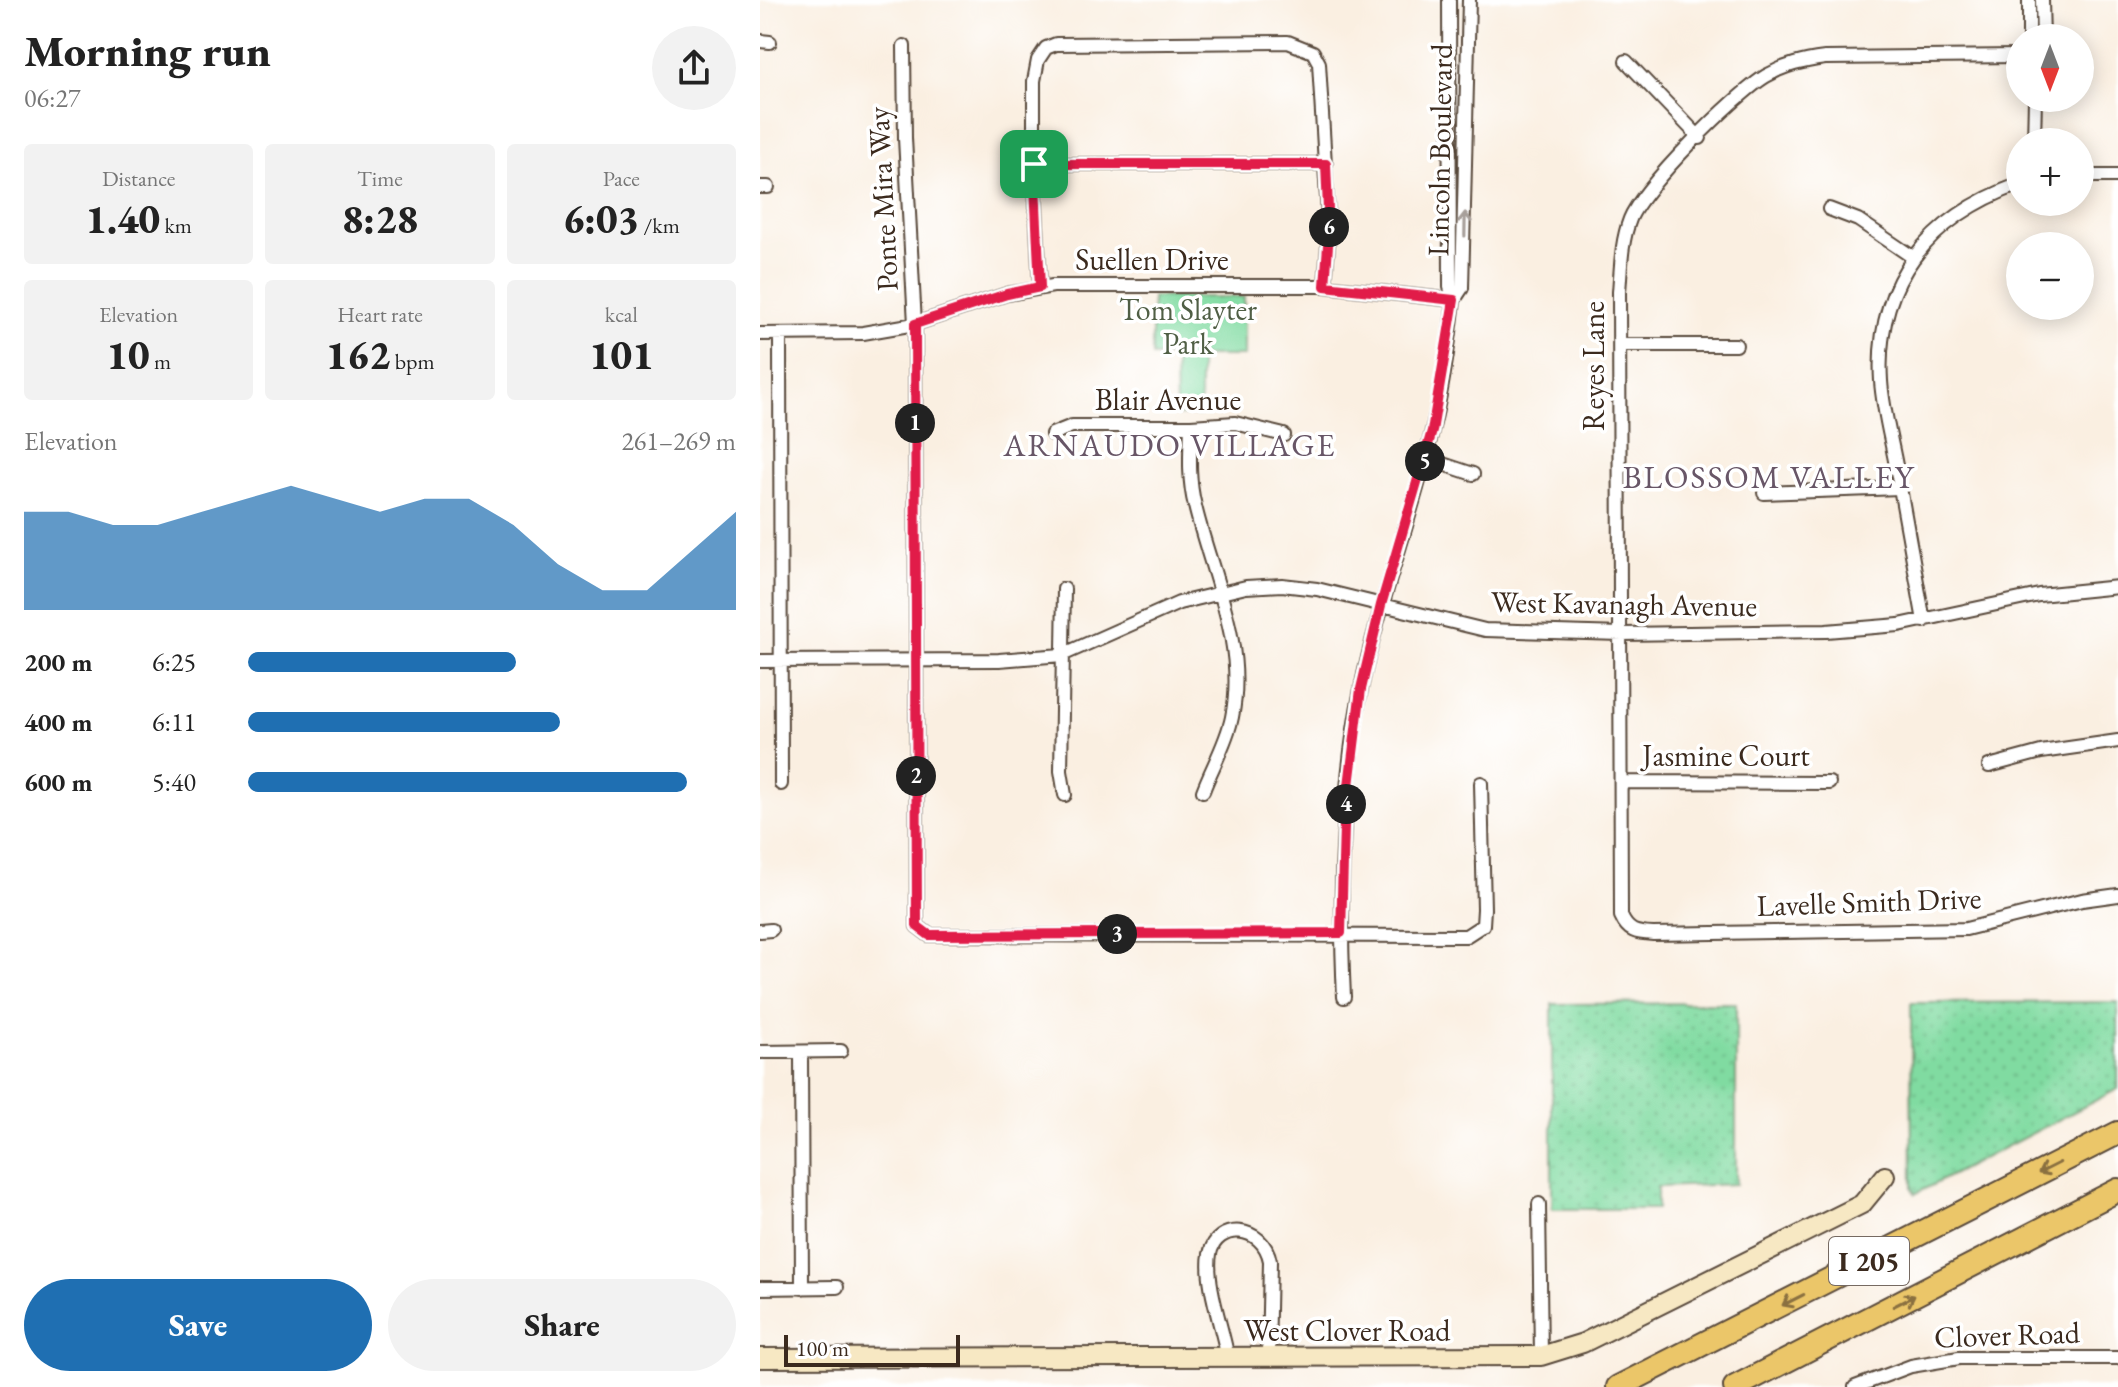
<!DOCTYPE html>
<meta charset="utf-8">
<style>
body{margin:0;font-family:"EB Garamond",serif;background:#f2f2f2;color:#222;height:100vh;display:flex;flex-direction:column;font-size:30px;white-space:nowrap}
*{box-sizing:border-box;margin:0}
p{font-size:26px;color:#767676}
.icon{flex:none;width:44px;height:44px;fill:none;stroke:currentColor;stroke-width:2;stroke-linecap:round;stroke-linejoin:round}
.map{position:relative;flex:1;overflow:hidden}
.side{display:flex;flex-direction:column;background:#fff;width:760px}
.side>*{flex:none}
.needle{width:52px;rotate:180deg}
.buttons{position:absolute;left:1246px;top:24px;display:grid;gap:16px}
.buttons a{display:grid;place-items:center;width:88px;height:88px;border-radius:50%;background:#fff;box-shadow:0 4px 20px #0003;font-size:40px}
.scale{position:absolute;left:24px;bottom:20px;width:176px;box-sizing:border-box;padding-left:8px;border:4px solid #3b2a1e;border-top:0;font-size:22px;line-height:28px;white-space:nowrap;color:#3b2a1e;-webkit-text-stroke:6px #fff;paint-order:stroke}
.pin{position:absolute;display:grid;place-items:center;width:68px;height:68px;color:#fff;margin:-34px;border-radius:16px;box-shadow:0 4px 12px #0006}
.km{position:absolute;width:40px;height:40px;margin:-20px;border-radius:50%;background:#222;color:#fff;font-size:22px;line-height:40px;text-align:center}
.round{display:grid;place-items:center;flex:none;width:84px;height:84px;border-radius:42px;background:#f2f2f2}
.summary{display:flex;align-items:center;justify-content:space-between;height:136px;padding:0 24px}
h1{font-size:44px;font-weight:800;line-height:60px}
.metrics{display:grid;grid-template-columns:repeat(3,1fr);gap:12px;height:136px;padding:8px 24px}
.metrics div{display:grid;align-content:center;border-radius:8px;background:#f2f2f2;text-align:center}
.metrics b{font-size:40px;font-weight:800}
.metrics small{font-size:22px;font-weight:400}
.metrics p{font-size:22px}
.chart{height:224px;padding:16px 24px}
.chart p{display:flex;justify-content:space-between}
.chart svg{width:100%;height:144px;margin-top:8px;fill:#1f6fb2;opacity:.7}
.cta{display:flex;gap:16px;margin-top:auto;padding:16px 24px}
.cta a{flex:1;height:92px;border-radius:48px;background:#1f6fb2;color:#fff;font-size:32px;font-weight:800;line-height:92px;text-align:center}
.cta a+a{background:#f2f2f2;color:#222}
ul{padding:0 24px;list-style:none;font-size:26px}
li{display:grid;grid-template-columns:128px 96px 1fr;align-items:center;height:60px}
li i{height:20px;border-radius:10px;background:#1f6fb2}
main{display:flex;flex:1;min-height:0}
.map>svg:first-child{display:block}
</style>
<main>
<section class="side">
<div class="summary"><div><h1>Morning run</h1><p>06:27</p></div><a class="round"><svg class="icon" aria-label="share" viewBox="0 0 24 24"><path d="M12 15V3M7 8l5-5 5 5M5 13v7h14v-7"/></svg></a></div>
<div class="metrics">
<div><p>Distance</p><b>1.40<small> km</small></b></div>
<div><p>Time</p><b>8:28</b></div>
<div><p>Pace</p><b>6:03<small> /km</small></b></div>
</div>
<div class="metrics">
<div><p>Elevation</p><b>10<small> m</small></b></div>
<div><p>Heart rate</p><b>162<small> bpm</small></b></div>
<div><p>kcal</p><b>101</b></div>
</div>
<div class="chart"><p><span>Elevation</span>261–269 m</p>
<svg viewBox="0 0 160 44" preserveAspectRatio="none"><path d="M0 44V14L10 14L20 18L30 18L40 14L50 10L60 6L70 10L80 14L90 10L100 10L110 18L120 30L130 38L140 38L150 26L160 14V44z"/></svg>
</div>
<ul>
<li><b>200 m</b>6:25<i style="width:55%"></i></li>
<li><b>400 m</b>6:11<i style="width:64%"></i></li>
<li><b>600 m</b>5:40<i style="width:90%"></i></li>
</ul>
<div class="cta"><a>Save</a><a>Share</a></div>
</section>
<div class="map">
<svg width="1358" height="1387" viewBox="0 0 1358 1387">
<defs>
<pattern id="grass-dots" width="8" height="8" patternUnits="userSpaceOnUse" patternTransform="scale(2)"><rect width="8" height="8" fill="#80dba1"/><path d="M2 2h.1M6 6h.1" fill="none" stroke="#70bc8a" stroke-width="1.8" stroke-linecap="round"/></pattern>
</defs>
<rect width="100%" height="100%" fill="#fff"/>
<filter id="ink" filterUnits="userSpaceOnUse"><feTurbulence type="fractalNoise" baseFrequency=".0125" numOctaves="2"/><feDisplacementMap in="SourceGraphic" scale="16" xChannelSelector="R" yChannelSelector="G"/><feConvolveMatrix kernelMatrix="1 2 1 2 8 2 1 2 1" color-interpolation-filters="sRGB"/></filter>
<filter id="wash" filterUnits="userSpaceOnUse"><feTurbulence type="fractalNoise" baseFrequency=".006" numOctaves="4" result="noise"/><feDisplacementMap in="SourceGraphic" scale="32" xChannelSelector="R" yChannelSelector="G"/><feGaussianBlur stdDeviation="1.8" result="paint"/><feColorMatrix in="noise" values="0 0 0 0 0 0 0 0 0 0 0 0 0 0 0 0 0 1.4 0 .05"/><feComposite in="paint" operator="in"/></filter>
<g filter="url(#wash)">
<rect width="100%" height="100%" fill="#faefe1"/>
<path fill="url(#grass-dots)" stroke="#5e8260" stroke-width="2" d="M1358 1002V1089L1155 1194 1152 1188 1151 1003Z
M976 1003V1184L897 1187V1209H792V1004Z"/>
<path fill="#80dba1" stroke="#5e8260" stroke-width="2" d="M392 297H484V356H440V415H416L415 356H392Z"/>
</g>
<g filter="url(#ink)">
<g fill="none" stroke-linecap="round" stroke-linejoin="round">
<defs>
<path id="street" d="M689 0 690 287 694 300
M1269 0V38
M1282 0 1283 38
M0 41 10 42
M144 46 145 138 155 324 157 926 169 935 706 936 723 925 724 909 721 783
M1260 56 1065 58C1043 61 1025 65 1006 76 976 94 882 188 870 219 861 242 861 268 859 292L861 916C868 932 876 933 893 934L1206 929 1322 900 1358 895
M866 61 940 138
M1274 142 1275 98
M274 164H566
M1320 176H1358
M0 187H8
M1069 209 1098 220 1154 258
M280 287 274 164V81L278 60 286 48 296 44 528 42 553 52 559 63 569 232 565 286
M0 334 103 333 155 324 247 294 293 286H565L694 300
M20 335 21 784
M860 345H976
M431 426C430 453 428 479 435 506 451 574 487 644 472 717 467 742 452 767 443 791
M292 434 312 426H431L475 423 524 435
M665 458 713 474
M1004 493 1140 488
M304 589 301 771 305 795
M1164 621C1155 571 1146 521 1137 471 1132 442 1123 411 1121 381 1115 281 1169 217 1260 184
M0 661 239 660 302 655 419 603 486 587 522 585 557 589 725 630 862 634 1066 631 1139 625 1279 595 1358 587
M1229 766 1281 752 1358 741
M863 782 1069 783
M0 931 11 930
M584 997C579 895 581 790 601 689 619 601 652 518 672 431 683 388 689 344 694 300L702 288 709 0
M0 1052 81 1051
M41 1053 42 1288
M779 1204 781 1356
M0 1288 77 1287
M468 1359C463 1329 445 1283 450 1254 456 1222 503 1224 510 1261L508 1359
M1095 1387 1151 1366 1199 1358H1358"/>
<path id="secondary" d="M0 1358 781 1356 823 1343 1102 1204 1125 1176"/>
<path id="highway" d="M858 1387 1358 1133
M975 1387 1358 1190"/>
</defs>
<use href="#street" stroke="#58483b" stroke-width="16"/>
<use href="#secondary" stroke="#58483b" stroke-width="22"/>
<use href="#highway" stroke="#58483b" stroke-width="26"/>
<use href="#street" stroke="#fff" stroke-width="12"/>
<use href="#secondary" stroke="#f7e8c3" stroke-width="18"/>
<use href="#highway" stroke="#ebc669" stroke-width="22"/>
</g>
<defs><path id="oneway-shaft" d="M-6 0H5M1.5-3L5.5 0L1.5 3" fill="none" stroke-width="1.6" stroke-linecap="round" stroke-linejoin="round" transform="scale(2)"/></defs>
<use stroke="#a79f9a" href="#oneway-shaft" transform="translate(705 224) rotate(-89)"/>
<g stroke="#8a7040">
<use href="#oneway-shaft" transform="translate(1289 1168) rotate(153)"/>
<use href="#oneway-shaft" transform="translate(1033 1300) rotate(153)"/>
<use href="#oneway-shaft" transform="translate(1144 1301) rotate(-27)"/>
</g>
</g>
<g fill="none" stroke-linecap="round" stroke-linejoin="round" filter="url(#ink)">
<defs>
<path id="route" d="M274 164H566L569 232 565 286 694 300 672 431 621 605 601 689 584 826 581 933 169 935 157 926 155 324 247 294 280 287Z"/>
</defs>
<use href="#route" stroke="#fff" stroke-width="16"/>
<use href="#route" stroke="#e11d48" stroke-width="10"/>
</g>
<g text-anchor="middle" stroke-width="7" stroke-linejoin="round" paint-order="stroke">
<rect fill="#fff" stroke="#766a62" stroke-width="2" x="1069" y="1237" width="80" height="48" rx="6"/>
<g font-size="28" font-weight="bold" fill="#3b2a1e">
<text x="1109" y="1271">I 205</text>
</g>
<g font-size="30" fill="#3b2a1e" stroke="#fff">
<text transform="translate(680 150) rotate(-89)" y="10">Lincoln Boulevard</text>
<text transform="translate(123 199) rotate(-93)" y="10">Ponte Mira Way</text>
<text x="392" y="270">Suellen Drive</text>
<text transform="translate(834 366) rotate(-90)" y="10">Reyes Lane</text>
<text x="408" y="410">Blair Avenue</text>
<text transform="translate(864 604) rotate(1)" y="10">West Kavanagh Avenue</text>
<text x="966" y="766">Jasmine Court</text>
<text transform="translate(1109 902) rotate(-2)" y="10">Lavelle Smith Drive</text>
<text x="587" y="1341">West Clover Road</text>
<text transform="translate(1247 1335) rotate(-2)" y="10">Clover Road</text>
</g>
<g font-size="30" fill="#505f45" stroke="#fff">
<text x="428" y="320">Tom Slayter<tspan x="428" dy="34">Park</tspan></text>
</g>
<g font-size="32" letter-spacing="2" fill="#685667" stroke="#fff">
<text x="410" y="456">ARNAUDO VILLAGE</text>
<text x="1009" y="488">BLOSSOM VALLEY</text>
</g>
</g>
</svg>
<div class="buttons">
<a><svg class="needle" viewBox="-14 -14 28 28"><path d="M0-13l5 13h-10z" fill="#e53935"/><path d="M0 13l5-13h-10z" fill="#767676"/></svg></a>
<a>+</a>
<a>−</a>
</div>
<div class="scale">100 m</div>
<div class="pin" style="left:274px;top:164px;background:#1e9e55"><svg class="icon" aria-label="arrive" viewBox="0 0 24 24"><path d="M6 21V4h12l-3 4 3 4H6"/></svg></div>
<b class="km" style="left:155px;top:423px">1</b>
<b class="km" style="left:156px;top:776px">2</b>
<b class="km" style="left:357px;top:934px">3</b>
<b class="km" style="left:586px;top:804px">4</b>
<b class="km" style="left:665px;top:461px">5</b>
<b class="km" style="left:569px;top:227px">6</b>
</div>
</main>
